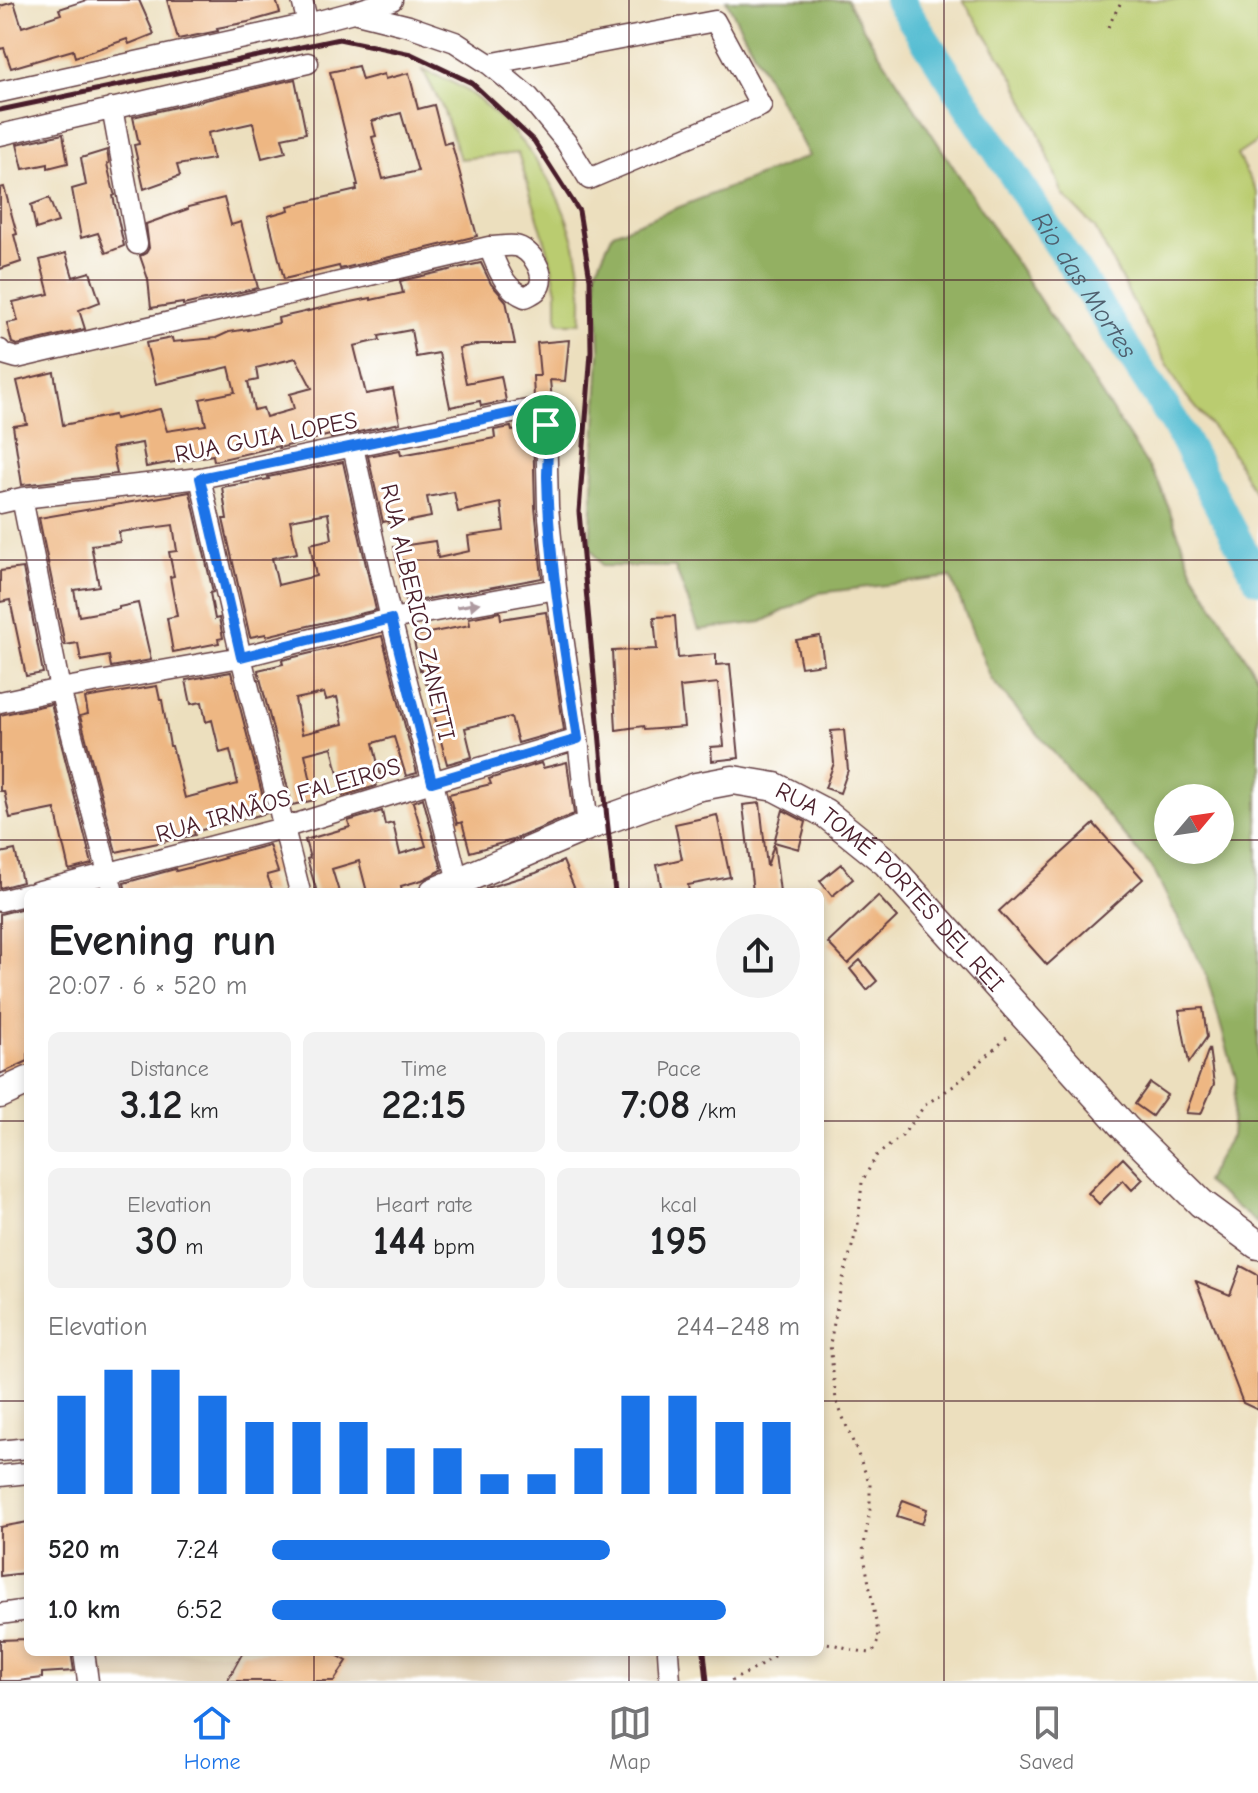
<!DOCTYPE html>
<meta charset="utf-8">
<style>
body{margin:0;font-family:"Comic Neue",sans-serif;background:#f2f2f2;color:#202124;height:100vh;display:flex;flex-direction:column;font-size:30px;white-space:nowrap}
*{box-sizing:border-box;margin:0}
p{font-size:26px;color:#757577}
.icon{flex:none;width:44px;height:44px;fill:none;stroke:currentColor;stroke-width:2;stroke-linecap:round;stroke-linejoin:round}
.map{position:relative;flex:1;overflow:hidden}
.sheet{position:absolute;left:24px;top:888px;width:800px;height:768px;display:flex;flex-direction:column;background:#fff;border-radius:12px;box-shadow:0 4px 12px #0003}
.sheet>*{flex:none}
.needle{width:52px;rotate:61deg}
.buttons{position:absolute;left:1154px;top:784px;display:grid;gap:16px}
.buttons a{display:grid;place-items:center;width:80px;height:80px;border-radius:50%;background:#fff;box-shadow:0 4px 12px #0003;font-size:40px}
.pin{position:absolute;display:grid;place-items:center;width:68px;height:68px;color:#fff;margin:-34px;border:4px solid #fff;border-radius:50%;box-shadow:0 2px 8px #0007}
.round{display:grid;place-items:center;flex:none;width:84px;height:84px;border-radius:42px;background:#f2f2f2}
.headline{display:flex;align-items:center;justify-content:space-between;height:136px;padding:0 24px}
h1{font-size:44px;font-weight:700;line-height:60px}
.figures{display:grid;grid-template-columns:repeat(3,1fr);gap:12px;height:136px;padding:8px 24px}
.figures div{display:grid;align-content:center;border-radius:12px;background:#f2f2f2;text-align:center}
.figures b{font-size:40px;font-weight:700}
.figures small{font-size:22px;font-weight:400}
.figures p{font-size:22px}
.chart{height:224px;padding:16px 24px}
.chart p{display:flex;justify-content:space-between}
.chart svg{width:100%;height:144px;margin-top:8px;stroke:#1a73e8;stroke-width:6}
ul{padding:0 24px;list-style:none;font-size:26px}
li{display:grid;grid-template-columns:128px 96px 1fr;align-items:center;height:60px}
li i{height:20px;border-radius:10px;background:#1a73e8}
.tab-bar{display:flex;justify-content:space-around;align-items:center;height:112px;border-top:2px solid #e0e0e0;background:#fff;font-size:22px;color:#757577}
.tab-bar a{display:grid;justify-items:center;gap:4px}
.tab-bar .selected{color:#1a73e8}
.map>svg:first-child{display:block}
</style>
<div class="map">
<svg width="1258" height="1681" viewBox="0 0 1258 1681">
<rect width="100%" height="100%" fill="#fff"/>
<filter id="ink" filterUnits="userSpaceOnUse"><feTurbulence type="fractalNoise" baseFrequency=".0125" numOctaves="2"/><feDisplacementMap in="SourceGraphic" scale="16" xChannelSelector="R" yChannelSelector="G"/><feConvolveMatrix kernelMatrix="1 2 1 2 8 2 1 2 1" color-interpolation-filters="sRGB"/></filter>
<filter id="wash" filterUnits="userSpaceOnUse"><feTurbulence type="fractalNoise" baseFrequency=".006" numOctaves="4" result="noise"/><feDisplacementMap in="SourceGraphic" scale="32" xChannelSelector="R" yChannelSelector="G"/><feGaussianBlur stdDeviation="1.8" result="paint"/><feColorMatrix in="noise" values="0 0 0 0 0 0 0 0 0 0 0 0 0 0 0 0 0 1.4 0 .05"/><feComposite in="paint" operator="in"/></filter>
<g filter="url(#wash)">
<rect width="100%" height="100%" fill="#ecdfbe"/>
<path fill="#dfceb1" d="M84 1652H658L660 1681H88Z"/>
<path fill="#bacc6f" stroke="#82764d" stroke-width="2" d="M963 0H1258V141L1237 155 1258 194V499L1229 447 1182 391 1133 302 1095 228 1063 195 1042 140 1015 80Z
M423 70C434 75 446 79 457 85 474 94 490 109 504 123 557 175 588 248 581 323H559L557 316V291L549 254 518 153 460 159 443 109Z"/>
<path fill="#93b062" stroke="#6e6846" stroke-width="2" fill-rule="evenodd" d="M726 0H847L861 25 1159 483 1193 572 1258 678V1224L1205 1182 1231 1136 1236 1079 1206 974 1153 869 991 679 951 577 819 593 762 622 699 630 675 567 602 566 590 547 600 349 596 270 613 233 809 156ZM1168 798H1220V850H1168Z"/>
<g fill="none" stroke-linecap="round" stroke-linejoin="round">
<path stroke="#56bed3" stroke-width="30" id="s1" d="M899 0 1175 423 1258 579"/>
</g>
<g id="blocks">
<path fill="#eeb783" fill-rule="evenodd" d="M87 0H139L154 34 129 44 127 39 75 57 73 50 11 68 4 48 0 49V6L14 2 22 27 61 14 59 9Z
M167 0H276L280 13 248 22 217 28 218 31 178 39Z
M358 66 362 80 384 74 385 79 409 73 418 109 434 105 444 144 451 142 454 152 477 236 340 269 339 266 284 279 268 216 289 210 288 206 357 190 356 185H358L330 72ZM401 113 418 171 383 179 372 137 376 136 372 121Z
M295 79 306 133 282 138 286 152 262 158 253 123 208 133 213 159 177 165 180 176 144 189 134 145 139 144 133 117Z
M63 134 68 163 48 168V164L23 169 17 144Z
M107 150 109 163 107 164 114 193 115 195 113 196 124 246 106 253 98 233 81 238 72 189 86 185 81 158Z
M4 187 17 234 14 235 21 262 0 269V188Z
M49 198 58 222 36 229 31 205Z
M224 198 231 225 241 222 258 288 183 305V303L151 308 148 279 140 256 146 253 149 248 146 224 188 209V207Z
M66 253 73 277 90 272 100 302 79 310 85 329 17 345 12 343 7 323 18 321 13 302 49 294 40 260Z
M481 263 491 284 506 301 515 344H481L459 348 466 383 501 376 506 401 481 406 480 401 450 407 439 353 416 357 411 330 379 336 380 340 354 346 366 394 393 389 400 423 331 438 330 435 279 448V446L214 461 213 455 146 467 142 443 112 448 117 474 22 485 13 426 27 424 17 381 54 372 63 425 114 415 115 419 160 409 167 431 206 425 200 399 235 392 229 367 156 384 146 343 172 338 173 342 216 338 229 332 248 329V330L279 323 278 318 326 307 371 298V300L403 293 400 281ZM296 358 312 388 290 394 294 409 266 417 263 408 254 410 248 382 258 380 256 368Z
M569 340 565 381 550 380 552 401 534 398 533 376H540L537 343Z
M511 427 512 431 533 428 535 507 542 578 406 603 394 547 435 541 438 558 470 551 468 536 504 531 501 503 458 512 454 492 427 497 431 517 389 525 388 521 383 522 368 456 400 450 401 455 495 438 494 430Z
M343 462 376 610 266 636V634L250 637 223 519H227L222 487 269 479 268 477ZM328 513 332 539 310 544 316 576 278 585 272 558 297 553 290 520Z
M190 492 213 592 210 593 215 619 219 618 223 638 218 639 219 643 173 652 167 618 177 616 170 577 174 576 169 552 177 551 173 525 119 532 120 542 91 545 99 586 74 590 79 616 119 609V607L138 603 151 660 111 667 109 656 81 661 78 643 65 645 39 518Z
M23 568 43 673 26 676 10 600 0 602V571Z
M500 612 501 619 546 612 564 730 518 743 511 717 465 728 472 757 447 764 435 718 429 684H426L422 669 420 670 413 636 470 625 469 618Z
M675 616 678 658 716 654V665L730 664 739 758 712 761 711 747 724 746 718 683 680 687 684 727 644 730 643 726 616 730 612 651 657 649 654 617Z
M382 636 417 773 406 776 394 737 373 743 382 781 375 783 376 786 343 796 332 747 305 754 315 800 292 805 258 670 283 664 282 660ZM324 693 326 700 337 697 343 724 302 734 295 699Z
M820 636 824 664 801 667 796 640Z
M231 672 267 813 194 832 195 835 116 852 80 716 88 714 85 698 157 686 160 700H162L170 746H172L185 798 238 784 230 750 220 753 212 720 206 722 202 702 191 704 186 680Z
M51 704 92 864 69 870 55 809 10 818 4 791H0V715Z
M844 730 848 770 840 793 825 788 834 763 831 731Z
M567 762 574 814 513 840 470 852 462 822 457 824 449 794 491 784 489 779 541 763 543 768Z
M423 798 442 870 422 880 401 886 402 892H367L359 861 332 869 339 892H317L307 859 310 858 305 840 350 827 348 821 382 811 385 825 393 823 400 854 426 846 413 802Z
M760 803 767 867 774 844 780 892H753L743 805Z
M783 810 806 822 799 849 774 842Z
M717 815 730 877 688 885 689 892H662L657 865 682 859 675 824Z
M1094 824 1143 879 1047 965 999 911Z
M269 845 278 872 267 875 273 892H126L124 883 175 869 176 871 196 866 225 858 224 857Z
M15 850 22 882 0 888V853Z
M563 861 576 892H485L486 888 536 873Z
M841 864 853 879 832 896 820 881Z
M878 896 897 917 848 964 828 943Z
M28 907V1061L0 1074V914Z
M860 960 877 981 867 990 850 969Z
M1203 1008 1207 1037 1189 1063 1179 1010Z
M1209 1048 1214 1084 1201 1114 1186 1113Z
M1150 1083 1167 1095 1152 1116 1135 1104Z
M1123 1158 1143 1179 1132 1190 1123 1180 1099 1204 1088 1193Z
M1241 1266 1258 1275V1410L1243 1403 1196 1281 1230 1295Z
M903 1500 927 1509 922 1524 897 1516Z
M28 1522V1548H23L24 1573 0 1576V1527Z
M28 1639V1652H71L74 1671 42 1673V1678L18 1681H0V1640Z
M243 1652H331L347 1661 334 1681H227Z"/>
</g>
</g>
<g filter="url(#ink)">
<use href="#blocks" fill-opacity="0" stroke="#623c41" stroke-width="2"/>
<g fill="none" stroke-linecap="round" stroke-linejoin="round">
<defs>
<path id="minor" d="M302 0 308 24
M353 12 392 0
M0 92 308 24 353 12 409 26 455 42 489 64 529 97 566 142 589 179 761 106 715 21 489 64
M112 108 137 244
M0 135 308 63
M0 350 3 354 17 358 489 247C497 247 507 245 515 246 531 248 550 277 536 291 535 292 526 297 525 297 503 288 498 268 489 247
M353 447 391 619 458 881
M200 478 241 657 300 892
M22 498 60 689 113 892
M0 503 22 498 200 478 527 410 539 411 546 425 548 507 556 589 578 739 588 826
M0 702 60 689 241 657 391 619 556 589
M36 892 283 828 432 782 578 739
M0 901 28 894
M0 1451 28 1448
M0 1476 28 1473
M0 1614 28 1610
M84 1652 88 1681
M668 1652 670 1681"/>
<g id="secondary">
<path id="s2" d="M434 892 588 826 696 787 733 780 775 787 825 813 886 862 1126 1129 1201 1203 1258 1245"/>
<path d="M0 1094 28 1081"/>
</g>
</defs>
<use href="#minor" stroke="#623c41" stroke-width="23"/>
<use href="#secondary" stroke="#623c41" stroke-width="31"/>
<path stroke="#623c41" stroke-width="3" stroke-dasharray="2 6" stroke-linecap="butt" d="M1108 27 1122 0
M820 1642C838 1644 855 1652 873 1653L879 1638 863 1551 870 1510V1484L836 1400 830 1344 841 1286 858 1225 862 1182 876 1156 902 1136 925 1105 955 1085 1011 1034
M731 1681 757 1668 779 1652"/>
<use href="#minor" stroke="#fff" stroke-width="20"/>
<use href="#secondary" stroke="#fff" stroke-width="28"/>
<path stroke="#4a1f2b" stroke-width="5" d="M0 110 339 39 411 54 472 83 534 141 579 211 590 279 591 352 579 512 607 819 615 892
M704 1652 707 1681"/>
</g>
<defs><path id="oneway-solid" d="M-6-.8H1V-3.2L6.5 0L1 3.2V.8H-6Z" transform="scale(2)"/></defs>
<use fill="#ae9aa0" href="#oneway-solid" transform="translate(468 605) rotate(-10)"/>
</g>
<g fill="none" stroke-linecap="round" stroke-linejoin="round" filter="url(#ink)">
<defs>
<path id="route" d="M527 410 539 411C552 428 547 457 547 477 549 565 565 652 578 739L432 782 391 619 241 657 200 478Z"/>
</defs>
<use href="#route" stroke="#fff" stroke-width="16"/>
<use href="#route" stroke="#1a73e8" stroke-width="10"/>
</g>
<path fill="none" stroke="#4a1f2b" stroke-width="2" stroke-opacity="0.55" d="M314 0V892M629 0V892M944 0V1681M0 280H1258M0 560H1258M0 840H1168M1220 840H1258M0 1121H28M820 1121H1258M0 1401H28M820 1401H1258M314 1652V1681M629 1652V1681"/>
<g text-anchor="middle" stroke-width="6" stroke-linejoin="round" paint-order="stroke">
<g font-size="24" fill="#4a1f2b" stroke="#fff">
<text transform="translate(266 437) rotate(-11)" y="8">RUA GUIA LOPES</text>
<text transform="translate(418 612) rotate(77)" y="8">RUA ALBERICO ZANETTI</text>
<text transform="translate(278 800) rotate(-16)" y="8">RUA IRMÃOS FALEIROS</text>
<text dy="8" stroke="none"><textPath href="#s2" startOffset="516">RUA TOMÉ PORTES DEL REI</textPath></text>
</g>
<g font-size="26" font-style="italic" fill="#4f5f6e" stroke="#fff">
<text dy="9" stroke="none"><textPath href="#s1" startOffset="340">Rio das Mortes</textPath></text>
</g>
</g>
</svg>
<div class="buttons">
<a><svg class="needle" viewBox="-14 -14 28 28"><path d="M0-13l5 13h-10z" fill="#e53935"/><path d="M0 13l5-13h-10z" fill="#757577"/></svg></a>
</div>
<div class="pin" style="left:546px;top:425px;background:#1e9e55"><svg class="icon" aria-label="arrive" viewBox="0 0 24 24"><path d="M6 21V4h12l-3 4 3 4H6"/></svg></div>
<section class="sheet">
<div class="headline"><div><h1>Evening run</h1><p>20:07 · 6 × 520 m</p></div><a class="round"><svg class="icon" aria-label="share" viewBox="0 0 24 24"><path d="M12 15V3M7 8l5-5 5 5M5 13v7h14v-7"/></svg></a></div>
<div class="figures">
<div><p>Distance</p><b>3.12<small> km</small></b></div>
<div><p>Time</p><b>22:15</b></div>
<div><p>Pace</p><b>7:08<small> /km</small></b></div>
</div>
<div class="figures">
<div><p>Elevation</p><b>30<small> m</small></b></div>
<div><p>Heart rate</p><b>144<small> bpm</small></b></div>
<div><p>kcal</p><b>195</b></div>
</div>
<div class="chart"><p><span>Elevation</span>244–248 m</p>
<svg viewBox="0 0 160 44" preserveAspectRatio="none"><path d="M5 44V14M15 44V6M25 44V6M35 44V14M45 44V22M55 44V22M65 44V22M75 44V30M85 44V30M95 44V38M105 44V38M115 44V30M125 44V14M135 44V14M145 44V22M155 44V22"/></svg>
</div>
<ul>
<li><b>520 m</b>7:24<i style="width:64%"></i></li>
<li><b>1.0 km</b>6:52<i style="width:86%"></i></li>
</ul>
</section>
</div>
<nav class="tab-bar">
<a class="selected"><svg class="icon" aria-label="home" viewBox="0 0 24 24"><path d="M3 11l9-7 9 7M6 9v11h12V9"/></svg>Home</a>
<a><svg class="icon" aria-label="map" viewBox="0 0 24 24"><path d="M3 6l6-2 6 2 6-2v14l-6 2-6-2-6 2zM9 4v14M15 6v14"/></svg>Map</a>
<a><svg class="icon" aria-label="saved" viewBox="0 0 24 24"><path d="M7 4h10v16l-5-4-5 4z"/></svg>Saved</a>
</nav>
